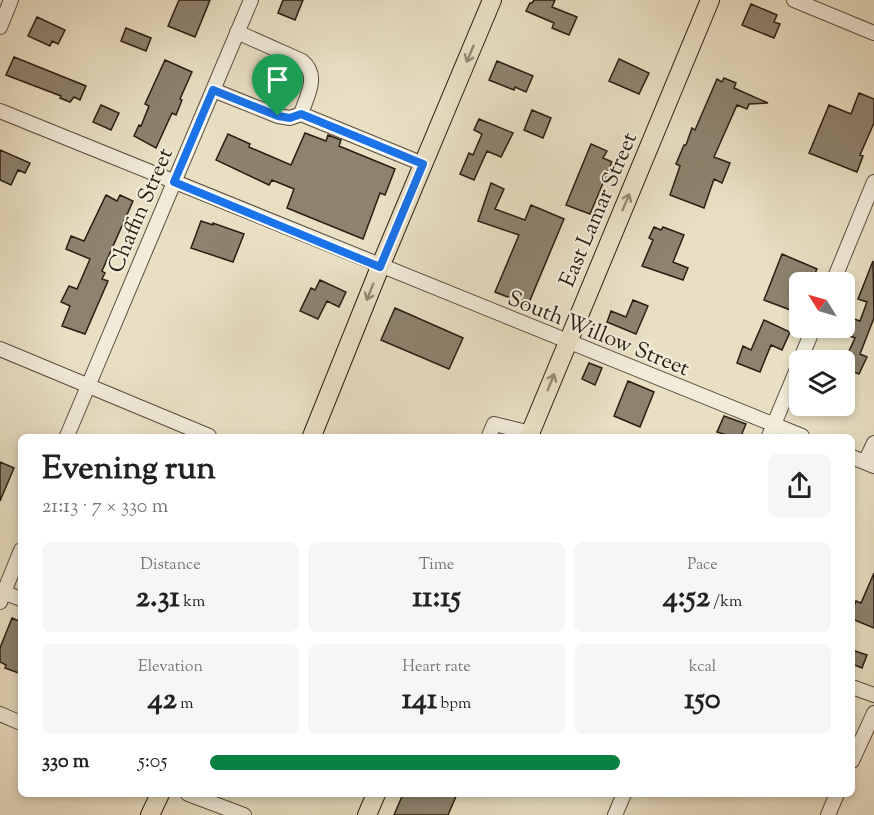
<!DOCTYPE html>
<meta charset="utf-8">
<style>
body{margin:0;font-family:"Sorts Mill Goudy",serif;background:#f6f6f6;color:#222;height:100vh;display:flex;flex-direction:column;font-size:22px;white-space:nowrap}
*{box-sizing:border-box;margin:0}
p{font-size:20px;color:#767676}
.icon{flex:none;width:33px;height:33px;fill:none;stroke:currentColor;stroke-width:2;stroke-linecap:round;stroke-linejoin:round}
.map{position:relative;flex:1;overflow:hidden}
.panel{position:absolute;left:18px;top:434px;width:837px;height:363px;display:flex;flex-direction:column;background:#fff;border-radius:9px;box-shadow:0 3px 9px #0003}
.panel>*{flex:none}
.needle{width:39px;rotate:307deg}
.tools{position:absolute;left:789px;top:272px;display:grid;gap:12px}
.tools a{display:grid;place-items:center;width:66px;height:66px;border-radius:9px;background:#fff;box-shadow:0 3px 9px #0003;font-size:30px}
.pin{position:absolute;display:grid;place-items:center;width:51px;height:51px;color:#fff;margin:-62px -26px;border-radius:50% 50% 50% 0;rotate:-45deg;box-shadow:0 0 6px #0007}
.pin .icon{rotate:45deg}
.round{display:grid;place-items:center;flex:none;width:63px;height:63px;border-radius:9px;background:#f6f6f6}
.head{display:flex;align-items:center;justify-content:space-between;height:102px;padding:0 24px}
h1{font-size:33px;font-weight:700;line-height:45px}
.metrics{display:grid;grid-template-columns:repeat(3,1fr);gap:9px;height:102px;padding:6px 24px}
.metrics div{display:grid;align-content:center;border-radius:9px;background:#f6f6f6;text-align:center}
.metrics b{font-size:30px;font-weight:700}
.metrics small{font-size:16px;font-weight:400}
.metrics p{font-size:16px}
ul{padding:0 24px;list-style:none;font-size:20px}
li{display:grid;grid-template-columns:96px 72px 1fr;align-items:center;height:45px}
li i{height:15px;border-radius:8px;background:#0b8043}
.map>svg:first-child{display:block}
</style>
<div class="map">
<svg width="874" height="815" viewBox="0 0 874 815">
<rect width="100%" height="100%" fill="#e9e0c4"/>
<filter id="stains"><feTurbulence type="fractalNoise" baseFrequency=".00333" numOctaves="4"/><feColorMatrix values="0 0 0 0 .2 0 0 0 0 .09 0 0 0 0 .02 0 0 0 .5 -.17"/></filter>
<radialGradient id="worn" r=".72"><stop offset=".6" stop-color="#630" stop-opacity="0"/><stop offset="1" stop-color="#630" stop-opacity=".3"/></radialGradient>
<path fill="#8d836f" stroke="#291e13" stroke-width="1.5" d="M179 0H210L195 37 168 26Z
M283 0H303L295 20 278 13Z
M534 0H555L552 7 577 17 569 35 552 28 554 23 526 11 530 3H532Z
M751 4 777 15 774 22 780 24 774 38 742 25Z
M37 17 65 30 58 44 52 41 50 46 28 36Z
M126 28 151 38 146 51 121 41Z
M14 57 86 86 80 100 74 97 70 102 60 98 61 96 6 75Z
M619 59 649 73 639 94 609 81Z
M165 60 192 72 180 99 182 100 176 115 172 113 156 148 134 136 139 125 141 126 149 106 145 104Z
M497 61 533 76 526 92 515 87 514 90 489 80Z
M263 76 278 83 271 97 257 91Z
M724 78 736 83 734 88 768 103 749 104 747 109 737 105 714 157 730 163 722 183 714 179 704 208 670 195 680 166 676 164 684 145H686L692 128 695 130 717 79 722 82Z
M859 93 874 99V123L860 155 863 156 857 172 809 153 829 105 851 114Z
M101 105 119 113 111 130 93 122Z
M532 110 551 118 543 138 524 130Z
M479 119 513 133 501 157 487 151 474 180 460 174 469 153 473 155 482 134 474 130Z
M305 133 326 141 328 135 341 140 339 146 395 169 385 195 380 193 363 239 287 208 294 189 272 180 269 185 216 160 228 134 250 144 249 147 291 165Z
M591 144 607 151 603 158 612 162 590 214 566 205Z
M0 150 30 163 25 173 18 170 11 185 0 180Z
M491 183 504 189 495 209 525 220 531 205 564 219 528 305 495 292 519 235 478 221Z
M106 195 117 201 120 195 133 201 102 271 105 273 102 279 108 281 85 334 62 326 70 306 61 302 69 286 77 289 90 259 66 249 71 236 84 241Z
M201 221 213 225V223L244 234 233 262 191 248Z
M654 227 661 230 663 227 684 235 673 262 688 268 683 280 642 266 653 240 649 238Z
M782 254 817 269 811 282H800V307L795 306 793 311 764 300Z
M873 261 874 318 860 354 867 357 859 374 844 368V362L855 338 844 334V320L849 322 851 318 860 321 867 302 858 299Z
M320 280 346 292 339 307 327 301 318 319 300 311 311 288 315 290Z
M633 300 648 306 636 334 607 322 611 311 626 317Z
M395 308 463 338 449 369 381 340Z
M764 320 790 332 782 350 771 345 760 372 737 363 743 346 751 350Z
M589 363 602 368 595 385 582 379Z
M628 381 654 392 640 427 614 416Z
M724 416 746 424 741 436H730L717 432Z
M0 462 14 468 0 501Z
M874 573V628L852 619V611L856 601 861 603Z
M12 618 21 622V674L5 668 6 665 0 662V648Z
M852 650 867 655 862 668 852 664Z
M403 794H457L448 815H394Z"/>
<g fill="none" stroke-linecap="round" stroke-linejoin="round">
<defs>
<path id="minor" d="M794 0 874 33
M0 27 11 0
M237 32 302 61C320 76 307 95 301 114
M213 90 278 116 290 118 301 114 423 164
M0 111 802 436
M833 282 874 182
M0 349 209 436
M800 360 814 327
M67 436 251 0
M489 436 494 424 531 433
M769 436 800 362
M852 457 874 466
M865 462 874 443
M0 591 21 599
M0 602 21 550
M852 687 874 695
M0 714 21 723
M852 761 874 713
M188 794 244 815
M615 815 624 794
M828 815 837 794"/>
<path id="major" d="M312 436 380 267 492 0
M529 436 710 0
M150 815 160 794
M367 815 376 794"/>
</defs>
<use href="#minor" stroke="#594e3f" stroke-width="16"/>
<use href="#major" stroke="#291e13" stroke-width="20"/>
<use href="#minor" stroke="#f1ebd9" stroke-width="14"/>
<use href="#major" stroke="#e9e0c4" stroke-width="18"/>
</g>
<defs><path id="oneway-shaft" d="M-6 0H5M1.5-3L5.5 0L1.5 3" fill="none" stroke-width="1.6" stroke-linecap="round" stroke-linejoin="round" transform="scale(1.5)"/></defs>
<g stroke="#938974">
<use href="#oneway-shaft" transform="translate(470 54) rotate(113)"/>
<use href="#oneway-shaft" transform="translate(626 202) rotate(-67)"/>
<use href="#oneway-shaft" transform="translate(370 292) rotate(112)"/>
<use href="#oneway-shaft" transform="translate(551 382) rotate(-68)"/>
</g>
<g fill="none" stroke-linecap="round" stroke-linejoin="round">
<defs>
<path id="route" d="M213 90 278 116 290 118 301 114 423 164 380 267 174 182Z"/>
</defs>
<use href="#route" stroke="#fff" stroke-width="12"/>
<use href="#route" stroke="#1a73e8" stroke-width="8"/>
</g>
<g text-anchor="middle" stroke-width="4.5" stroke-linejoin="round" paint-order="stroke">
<g font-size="22" fill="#291e13" stroke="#f1ebd9">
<text transform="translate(597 209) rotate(-67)" y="8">East Lamar Street</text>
<text transform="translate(139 210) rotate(-67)" y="8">Chaffin Street</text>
<text transform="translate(599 332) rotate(22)" y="8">South Willow Street</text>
</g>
</g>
<rect width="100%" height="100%" filter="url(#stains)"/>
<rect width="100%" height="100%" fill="url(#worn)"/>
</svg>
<div class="tools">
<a><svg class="needle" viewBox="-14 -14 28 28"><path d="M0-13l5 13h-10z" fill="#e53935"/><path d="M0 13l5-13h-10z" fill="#767676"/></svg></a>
<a><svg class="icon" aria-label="layers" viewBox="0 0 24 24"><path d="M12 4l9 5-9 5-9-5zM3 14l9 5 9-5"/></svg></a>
</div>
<div class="pin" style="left:278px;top:116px;background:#1e9e55"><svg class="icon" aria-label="arrive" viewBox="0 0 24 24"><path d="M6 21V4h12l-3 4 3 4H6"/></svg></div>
<section class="panel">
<div class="head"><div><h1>Evening run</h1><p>21:13 · 7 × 330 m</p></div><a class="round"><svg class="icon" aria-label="share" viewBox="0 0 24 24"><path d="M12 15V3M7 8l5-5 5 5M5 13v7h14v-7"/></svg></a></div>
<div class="metrics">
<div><p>Distance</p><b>2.31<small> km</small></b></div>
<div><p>Time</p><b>11:15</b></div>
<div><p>Pace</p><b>4:52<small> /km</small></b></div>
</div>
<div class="metrics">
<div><p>Elevation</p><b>42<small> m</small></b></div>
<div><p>Heart rate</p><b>141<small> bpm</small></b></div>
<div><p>kcal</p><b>150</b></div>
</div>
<ul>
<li><b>330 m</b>5:05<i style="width:66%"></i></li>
</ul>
</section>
</div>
